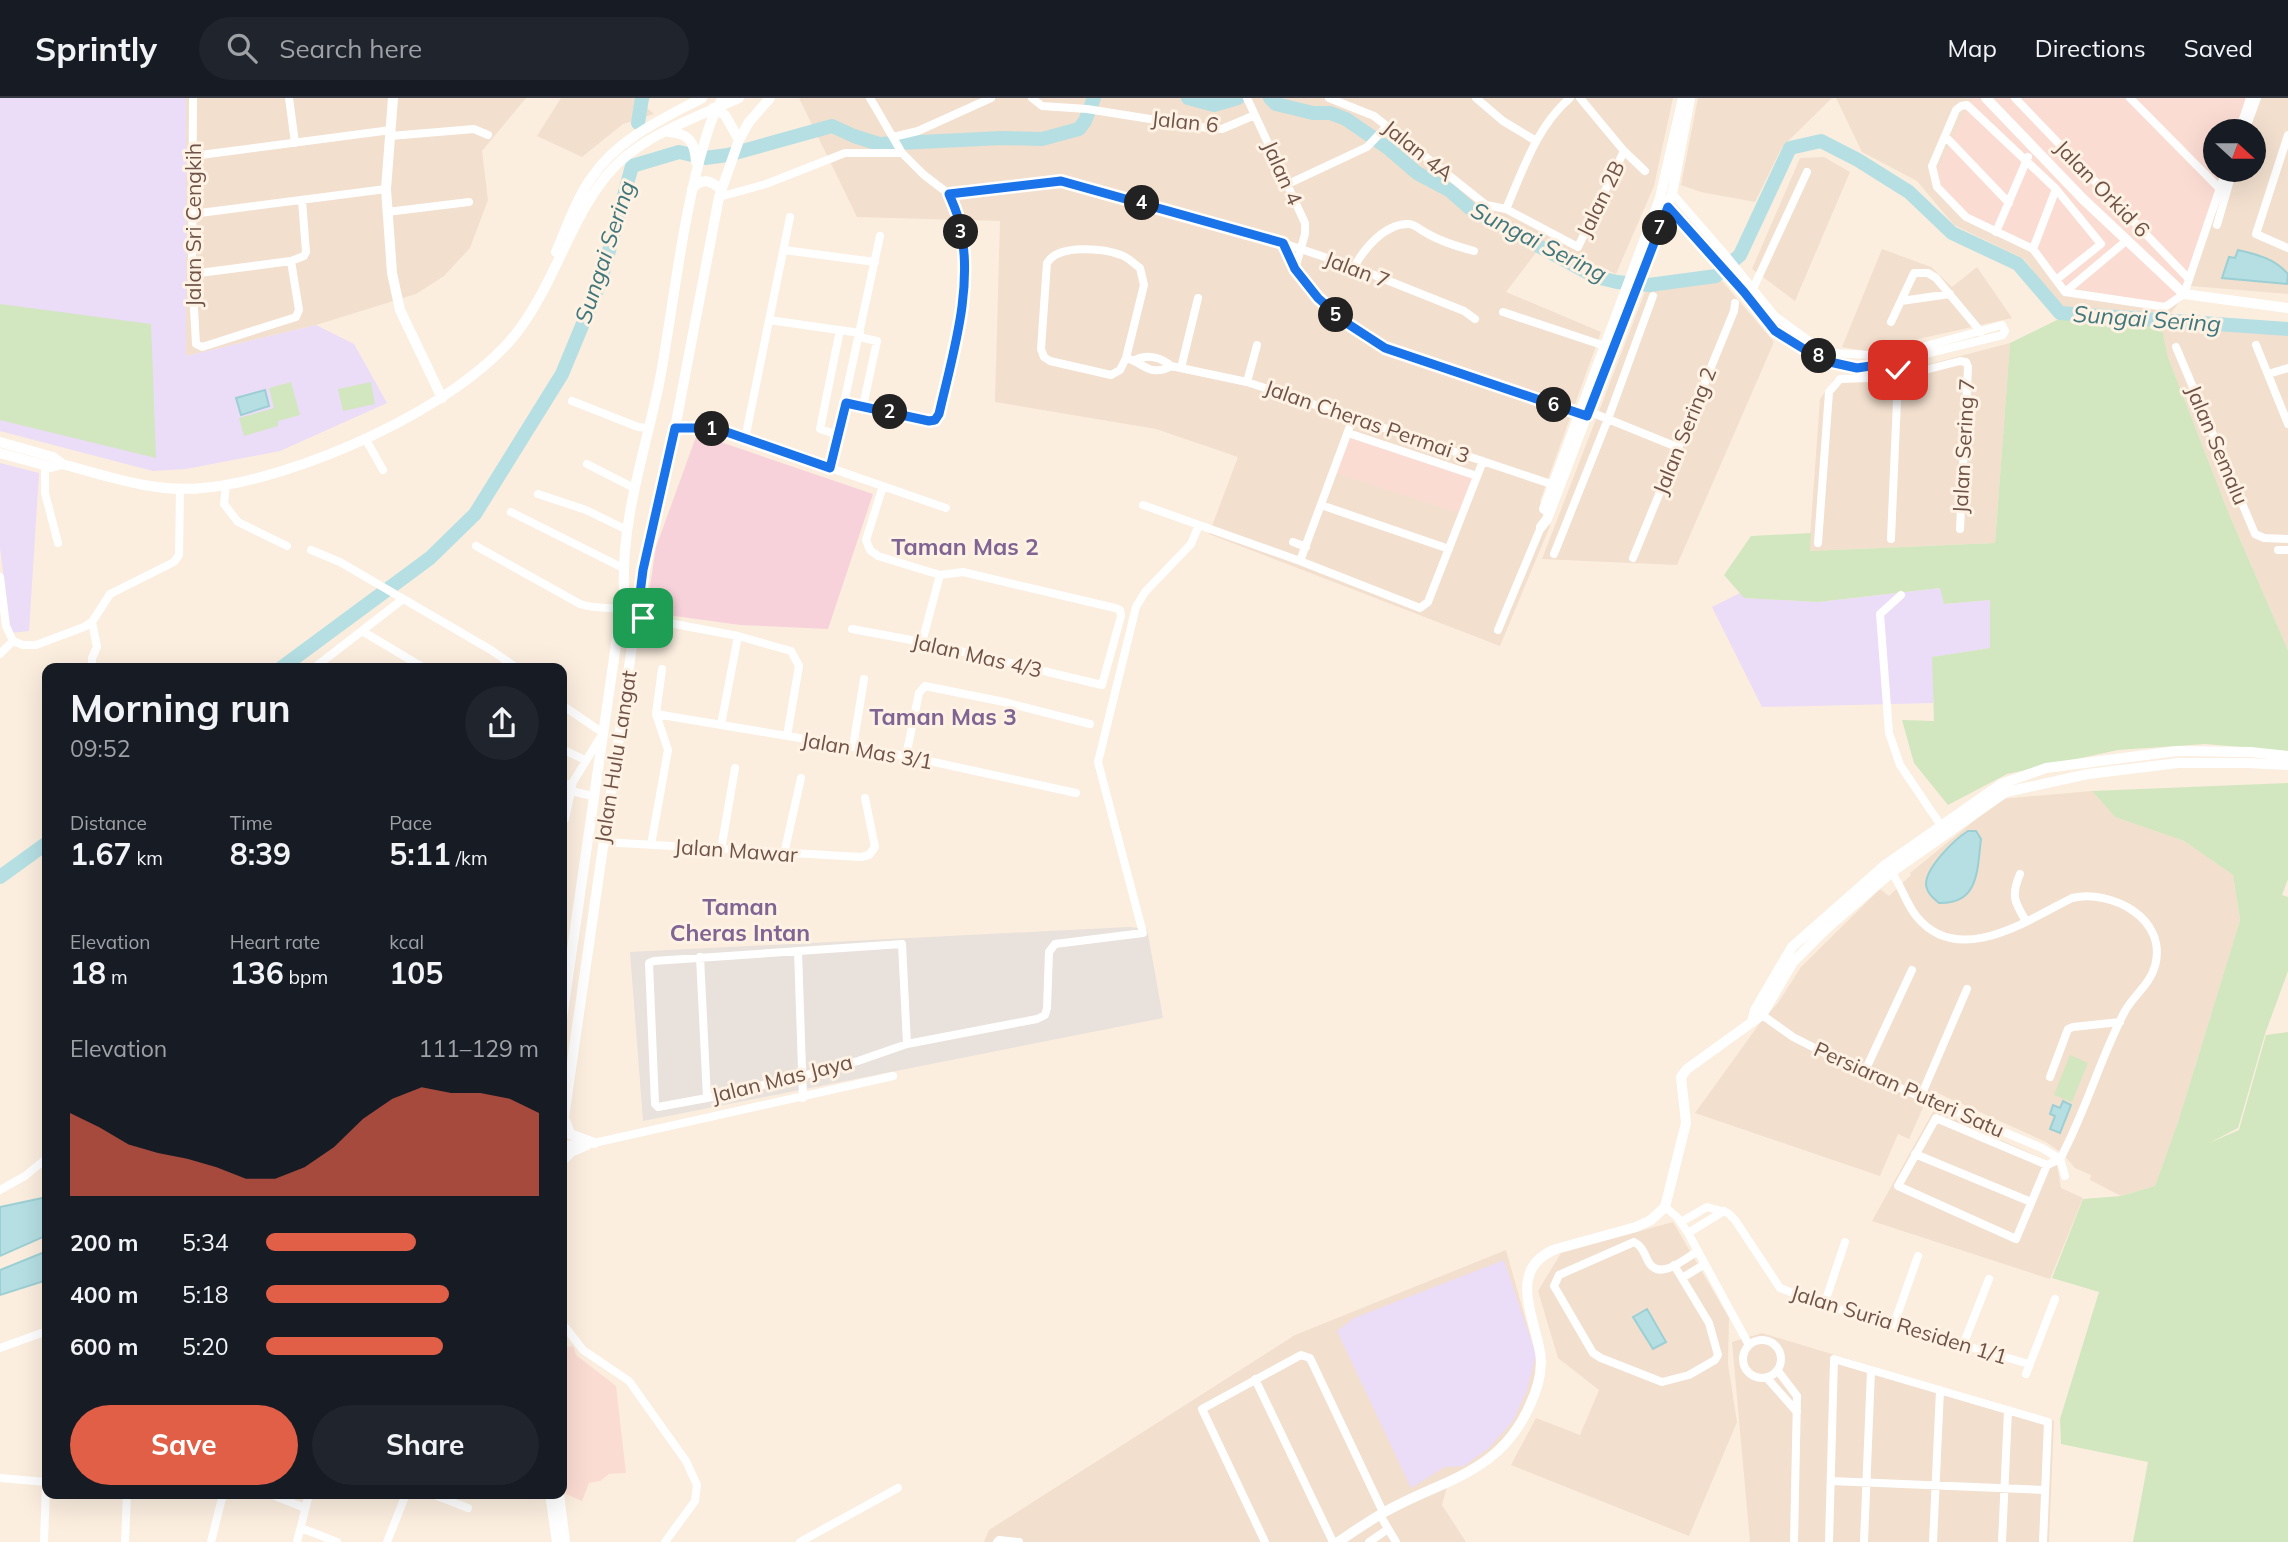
<!DOCTYPE html>
<meta charset="utf-8">
<style>
body{margin:0;font-family:Mulish,sans-serif;background:#20242c;color:#f1f3f6;height:100vh;display:flex;flex-direction:column;font-size:26px;white-space:nowrap}
*{box-sizing:border-box;margin:0}
p{font-size:23px;color:#9ea1a6}
.icon{flex:none;width:38px;height:38px;fill:none;stroke:currentColor;stroke-width:2;stroke-linecap:round;stroke-linejoin:round}
.map{position:relative;flex:1;overflow:hidden}
.side{position:absolute;left:42px;top:565px;width:525px;height:836px;display:flex;flex-direction:column;background:#171b24;border-radius:14px;box-shadow:0 7px 28px #0002}
.side>*{flex:none}
.needle{width:46px;rotate:111deg}
.controls{position:absolute;left:2203px;top:21px;display:grid;gap:14px}
.controls a{display:grid;place-items:center;width:63px;height:63px;border-radius:50%;background:#171b24;box-shadow:0 7px 28px #0002;font-size:35px}
.pin{position:absolute;display:grid;place-items:center;width:60px;height:60px;color:#fff;margin:-30px;border-radius:14px;box-shadow:0 4px 10px #0006}
.km{position:absolute;width:35px;height:35px;margin:-18px;border-radius:50%;background:#222;color:#fff;font-size:19px;line-height:35px;text-align:center}
.round{display:grid;place-items:center;flex:none;width:74px;height:74px;border-radius:37px;background:#20242c}
.headline{display:flex;align-items:center;justify-content:space-between;height:119px;padding:0 28px}
h1{font-size:38px;font-weight:700;line-height:52px}
.figures{display:grid;grid-template-columns:repeat(3,1fr);gap:10px;height:119px;padding:7px 28px}
.figures div{display:grid;align-content:center}
.figures b{font-size:30px;font-weight:700}
.figures small{font-size:19px;font-weight:400}
.figures p{font-size:19px}
.chart{height:196px;padding:14px 28px}
.chart p{display:flex;justify-content:space-between}
.chart svg{width:100%;height:126px;margin-top:7px;fill:#e15f47;opacity:.7}
.cta{display:flex;gap:14px;margin-top:auto;padding:14px 28px}
.cta a{flex:1;height:80px;border-radius:42px;background:#e15f47;color:#fff;font-size:28px;font-weight:700;line-height:80px;text-align:center}
.cta a+a{background:#20242c;color:#f1f3f6}
ul{padding:0 28px;list-style:none;font-size:23px}
li{display:grid;grid-template-columns:112px 84px 1fr;align-items:center;height:52px}
li i{height:18px;border-radius:9px;background:#e15f47}
header{display:flex;align-items:center;gap:42px;box-sizing:border-box;height:98px;padding:0 35px;background:#171b24;border-bottom:2px solid #363941}
header strong{font-size:33px}
nav{display:flex;gap:38px;margin-inline-start:auto;font-size:24px}
.search{width:490px;height:63px;background:#20242c;display:flex;align-items:center;gap:18px;box-sizing:border-box;padding:0 24px;border-radius:38px;color:#9ea1a6;font-size:26px}
.map>svg:first-child{display:block}
</style>
<header>
<strong>Sprintly</strong>
<div class="search"><svg class="icon" aria-label="search" viewBox="0 0 24 24"><circle cx="10" cy="10" r="6"/><path d="M15 15l6 6"/></svg>Search here</div>
<nav><a>Map</a><a>Directions</a><a>Saved</a></nav>
</header>
<div class="map">
<svg width="2288" height="1444" viewBox="0 0 2288 1444">
<rect width="100%" height="100%" fill="#fbeedf"/>
<path fill="#f2dfce" fill-rule="evenodd" d="M186 0H526L482 53 488 102 470 150 444 178 416 196 316 227 186 258Z
M561 0H650L646 9 654 16 623 26 582 59 537 38Z
M799 0H1673L1654 88 1616 176 1544 144 1506 194 1601 234 1540 403 1550 428 1500 548 1209 436 1238 359 1156 331 995 304 1000 123 857 119Z
M1698 0H1832L1782 49 1755 104 1701 94 1681 87Z
M1836 0H2288V196L2191 188 2171 215 2061 209 2024 161 1954 127 1917 83 1862 54ZM2216 33H2254V72H2216Z
M1824 59 1850 74 1795 203 1752 171 1800 60Z
M1882 151 1931 169 1952 189 1977 169 2012 220 1865 253 1842 249Z
M1722 183 1774 244 1677 467 1542 461 1645 194Z
M2161 226 2288 234V552L2229 416 2168 259Z
M2010 245 1995 445 1809 453 1820 301 1835 280 1907 272Z
M2092 693 2115 719 2184 743 2233 777 2240 822 2178 1024 2155 1088 2121 1098 2090 1082 2091 1077 2075 1070 2063 1056 2046 1044 1931 992 1909 1041 1898 1036 1880 1078 1695 1015 1760 925 1778 905 1801 869 1880 791 1889 798 1911 777 1910 775 2001 701Z
M1934 1012 2057 1067 2061 1090 2083 1100 2050 1181 1872 1123Z
M1673 1124 1729 1220 1728 1266 1737 1324 1689 1438 1511 1367 1536 1320 1580 1337 1599 1292 1558 1260 1538 1193 1561 1155Z
M1506 1152 1539 1269 1524 1314 1497 1351 1449 1382 1442 1407 1466 1444H984L989 1432 1295 1237Z
M1762 1235 2054 1323 2049 1444H1750L1732 1244Z"/>
<path fill="#fbdcd3" d="M1972 0H2246L2235 33H2216V72H2222L2183 189 2179 196 2165 205 2066 189 2037 149 1968 117 1939 88 1935 77Z
M1350 339 1473 380 1459 415 1336 375Z
M573 1248 576 1257 616 1288 626 1375 609 1376 600 1383 589 1385 582 1403 566 1396 562 1250Z"/>
<path fill="#e9e1db" d="M1129 829 1147 831 1163 920 643 1023 630 854Z"/>
<path fill="#ebdcf7" d="M0 0H186V258L316 227 354 246 387 305 280 353 186 371 153 373 0 333Z
M0 365 39 375 29 533 10 535 0 449Z
M1941 490 1944 506 1990 502 1991 550 1933 559V605L1762 609 1712 509 1740 495 1744 500 1818 504Z
M1504 1162 1536 1257 1527 1292 1513 1323 1489 1350 1464 1368 1445 1369 1411 1390 1337 1233 1354 1220Z"/>
<path fill="#f8d2da" d="M697 336 873 396 828 531 740 527 646 514 656 449Z"/>
<path fill="#d2e7bf" d="M0 206 151 226 156 360 0 322Z
M2061 220 2161 226 2168 259 2229 416 2288 552V653L2205 646 2118 652 2007 676 1948 707 1914 665 1902 622 1934 623 1932 559 1990 550V502L1944 506 1940 490 1818 504 1744 500 1724 477 1751 438 1811 435 1810 453 1995 445 2010 245Z
M291 284 300 317 278 323V328L244 338 239 320 274 310 269 290Z
M371 284 375 306 343 313 338 291Z
M2288 685V781L2282 797 2288 799V873L2265 936 2238 1030 2209 1045 2239 1032 2266 937 2288 934V1444H2133L2148 1364 2061 1346 2060 1321 2099 1194 2052 1180 2083 1101 2121 1098 2155 1088 2178 1024 2240 822 2233 777 2184 743 2115 719 2092 693Z
M2070 957 2088 965 2072 1004 2054 997Z"/>
<path fill="#b5dfe3" stroke="#9ccfd4" stroke-width="2" d="M2238 152C2258 157 2274 160 2288 176L2287 186 2222 180 2229 159 2235 160Z
M265 292 269 308 241 317 236 300Z
M1968 733H1976L1981 741C1977 773 1979 806 1939 805 1933 800 1927 795 1926 787 1925 770 1955 741 1968 733Z
M2063 1003 2071 1007 2060 1035 2050 1031 2055 1018 2050 1016 2053 1007 2060 1010Z
M47 1099V1134L43 1139 0 1158V1109Z
M47 1153V1182L0 1197V1172Z
M1647 1211 1666 1244 1653 1251 1633 1219Z"/>
<g fill="none" stroke-linecap="round" stroke-linejoin="round">
<path stroke="#b5dfe3" stroke-width="14" d="M1188 0 1214 7 1238 0
M1270 0 1276 6 1313 15H1330L1346 21 1388 50 1417 75 1449 92 1472 112 1596 179 1617 184 1649 187 1716 178 1740 157 1790 50 1821 43 1858 62 1909 94 1952 135 2018 166 2060 215 2288 231
M638 25 642 0
M281 570 430 460 475 416 562 276 601 182 632 68 679 54 705 60 728 57 832 28 854 38 879 46 1002 40 1042 41 1079 31 1085 23 1094 0
M0 779 47 745"/>
<path stroke="#fff" stroke-width="8" d="M193 0 192 176 196 246 202 249 296 219 299 212 291 163
M289 0 295 45
M870 0 902 55 924 77 949 96 1061 83 1283 145 1354 169 1464 213 1475 221
M1032 0 1042 8 1087 11 1207 30 1222 31 1255 17
M1247 0 1305 125V136L1295 171
M1329 0 1374 18 1486 107 1506 111 1578 149 1624 53
M1476 0 1503 23 1536 43
M1580 0 1624 53 1645 73
M2015 0 2189 181
M2130 0 2219 90
M2239 33 2250 0
M2245 33 2257 0
M2288 37 2256 136 2288 150
M390 38 474 31 488 37
M1945 38 2009 105
M893 39 918 33 991 0
M193 58 391 32
M1288 86 1367 49 1387 28
M719 99 766 86 845 55H902
M1666 107 1743 194 1775 233 1804 251 1830 264 1857 270 1880 267 2003 237 2005 233 2002 227 1889 258 1834 255 1812 245 1775 218 1724 155 1671 94
M1506 111C1523 72 1537 28 1570 0
M387 114 469 104
M192 116 386 91
M2217 127 2233 72
M1996 134 2028 59
M1283 145 1295 171 1319 200 1345 224 1385 250 1584 318
M2033 151 2056 91
M784 152 875 164
M1354 169C1364 151 1384 126 1408 126 1414 126 1418 130 1423 133 1439 143 1456 148 1474 153
M192 176 291 163 304 158 306 154 302 102
M2056 182 2101 146 2056 91 1967 7 1961 8 1956 12 1932 68 1937 89 1966 119 2033 151 2065 194 2165 209 2184 196 2226 72
M2065 194 2126 143
M1751 195 1807 74
M1901 203 1950 196
M1503 214 1605 248
M769 222 860 235
M1891 224 1914 175H1928L1936 180 1981 234
M859 239 877 243 863 308
M2256 247 2288 326
M2176 249 2255 436 2264 440 2288 441
M1126 260 1120 272 1111 277 1050 263 1044 259 1041 251 1047 165C1058 146 1103 150 1121 157 1128 159 1134 166 1140 170L1144 187 1126 260C1143 264 1150 280 1171 268
M1135 262C1147 256 1161 259 1171 268L1247 284 1557 388
M1181 270 1198 200
M2268 276 2288 270
M1247 284 1257 247
M572 303 638 329 648 330
M846 305 929 323 935 322 939 316C953 256 974 189 960 127 958 116 953 106 949 96
M1583 311 1677 349
M675 330H715L946 410
M1348 335 1477 378
M838 337 820 331 840 232
M365 340 383 372
M745 341 790 119
M587 366 634 390
M45 367V395L58 445
M830 370 880 138
M226 386 224 406 238 424 287 448
M538 396 586 412 627 432
M1143 407 1300 463 1420 510 1428 504 1483 363
M1321 407 1449 451
M511 414 623 470
M1891 441 1898 279 1896 260
M1293 444 1306 449
M1818 445 1829 294 1840 281 1898 279 1960 263 1966 264 1968 269 1960 431
M476 448 580 506C594 511 607 509 621 511
M311 452 340 464 491 552 517 570
M2278 452H2288
M1554 456 1608 321 1653 198
M1633 460 1734 213 1735 205
M1300 463 1353 320
M0 479 6 528 13 543
M1901 497 1880 516 1889 635 1900 667 1944 732
M637 519 738 538 791 553 799 568 787 638
M852 531 922 544 1102 587 1121 518 1120 512 1115 510 963 474 940 477 878 458 870 452 866 442 883 388
M1498 532 1541 429
M362 533 424 570
M13 543 23 547H36L84 529 92 524 110 496 174 464 179 457 180 391
M922 544 940 477
M0 556 13 543
M92 570V560L97 549 92 524
M314 570 403 501
M562 607 603 635 573 684 565 721 562 724
M656 616 906 658 1076 695
M721 627 738 538
M853 649 864 581
M562 651 585 662
M906 658 919 595 925 588 1004 604 1090 626
M562 684 572 688
M571 693 593 698
M603 744 861 759 869 757 875 749 865 700
M651 747 668 652 656 616 662 571
M721 752 735 670
M784 756 801 680
M1889 771C1901 785 1905 805 1917 819 1959 870 2028 822 2072 800 2111 791 2168 820 2155 868 2150 886 2134 897 2125 913 2100 960 2086 1013 2060 1061
M2020 776C2011 797 2014 804 2026 823
M798 853 803 1000
M700 859 707 1000
M1758 914 1793 939 1864 975 2042 1050 2060 1061
M907 946 902 846 654 863 649 865 655 1006 658 1009 707 1000 802 978 858 963 907 946 1037 921 1045 917 1047 910 1049 854 1055 846 1143 835 1098 664 1136 509 1145 494 1191 446 1199 427
M1864 975 1912 872
M2050 979 2068 931 2073 929 2120 924
M1921 998 1967 891
M562 1047 594 1045 893 978
M1915 1056 2031 1104
M2060 1061 2065 1078
M2047 1067 2016 1141 1898 1088 1936 1020 2047 1067 2060 1061
M0 1092 25 1078 47 1060
M1665 1109 1677 1119 1688 1135 1749 1247
M1681 1124 1707 1109 1728 1115 1735 1122 1780 1190 1824 1207 2029 1266
M1688 1135 1724 1113
M1674 1167 1709 1225 1718 1257 1715 1262 1689 1277 1662 1284 1601 1260 1593 1255 1554 1188 1559 1177 1634 1144C1642 1148 1644 1155 1648 1163 1659 1184 1684 1161 1698 1153
M1682 1180 1705 1166
M1824 1207 1845 1144
M562 1225 583 1252 629 1283 686 1363 697 1387 695 1403 665 1444
M1894 1226 1918 1158
M1743 1261a19 19 0 1 1 38 0a19 19 0 1 1-38 0Z
M1963 1247 1989 1181
M0 1250 47 1233
M1778 1273 1797 1298 1794 1444
M2026 1276 2055 1201
M1767 1280 1797 1314
M1255 1281 1333 1444
M0 1380 46 1384
M1831 1383 2045 1392
M270 1396 305 1410
M432 1396 468 1410
M1380 1417 1396 1444
M301 1430 337 1444
M44 1444 47 1358
M125 1444 127 1396
M211 1444 223 1396
M297 1444 309 1396
M387 1444 406 1396
M800 1444 898 1390
M997 1444 999 1442 1019 1444
M1265 1444 1202 1311 1301 1257 1310 1260 1383 1414
M1369 1444 1388 1431
M1829 1444 1834 1261 2048 1324 2043 1444
M1864 1444 1871 1272
M1933 1444 1940 1292
M2002 1444 2008 1312"/>
<path stroke="#fff" stroke-width="10" d="M393 0 386 91 392 175 400 212 442 300
M1986 0 2083 101 2184 196 2288 210
M1544 411 1660 100 1683 0
M1541 429 1547 421 1672 96 1690 0
M1752 924 1755 912 1792 849 1885 767 2001 686 2046 670 2177 653 2251 654 2288 658
M1338 1444C1353 1434 1367 1424 1383 1415 1442 1381 1499 1377 1530 1307 1538 1290 1543 1272 1540 1254 1534 1218 1507 1170 1556 1151L1636 1129 1651 1122 1665 1109 1686 1025 1681 979 1687 971 1762 917 1793 864 1826 831 1892 774 2006 694 2088 676 2178 665H2248L2288 667"/>
<path stroke="#fff" stroke-width="10" d="M713 10 725 17 739 42
M669 34C689 35 695 45 696 64
M692 91C702 79 711 82 721 92
M556 154C567 129 576 101 592 79 618 41 662 21 702 0
M0 344 53 359 62 366C107 378 154 395 202 390 295 382 461 309 518 233 554 186 570 122 607 77 639 38 695 20 739 0
M0 355 51 369 62 366
M562 921 624 491C621 415 649 344 662 270 674 200 682 128 700 60 706 39 711 18 723 0
M565 1022 570 1036 594 1045
M562 1033 643 472 675 330 719 99 739 42 749 24 770 0
M562 1063 571 1054 587 1047
M550 1396 557 1444
M559 1396 565 1444"/>
</g>
<g fill="none" stroke-linecap="round" stroke-linejoin="round">
<defs>
<path id="route" d="M643 520 637 519 643 472 675 330H715L830 370 846 305 929 323 935 322 939 316C953 255 974 189 960 127 958 116 953 106 949 96L1061 83 1283 145 1295 171 1318 200 1345 224 1385 250 1587 318 1668 109 1744 194 1775 233 1804 251 1830 264 1857 270 1897 264 1898 272"/>
</defs>
<use href="#route" stroke="#fff" stroke-width="14"/>
<use href="#route" stroke="#1a73e8" stroke-width="9"/>
</g>
<g text-anchor="middle" stroke-width="6" stroke-linejoin="round" paint-order="stroke">
<g font-size="21" fill="#705348" stroke="#fef2e4">
<text transform="translate(1185 24) rotate(6)" y="7">Jalan 6</text>
<text transform="translate(1418 53) rotate(39)" y="7">Jalan 4A</text>
<text transform="translate(1282 75) rotate(66)" y="7">Jalan 4</text>
<text transform="translate(2102 91) rotate(46)" y="7">Jalan Orkid 6</text>
<text transform="translate(1601 101) rotate(-64)" y="7">Jalan 2B</text>
<text transform="translate(194 127) rotate(-90)" y="7">Jalan Sri Cengkih</text>
<text transform="translate(1357 172) rotate(21)" y="7">Jalan 7</text>
<text transform="translate(1367 324) rotate(19)" y="7">Jalan Cheras Permai 3</text>
<text transform="translate(1685 333) rotate(-68)" y="7">Jalan Sering 2</text>
<text transform="translate(2217 347) rotate(67)" y="7">Jalan Semalu</text>
<text transform="translate(1964 348) rotate(-87)" y="7">Jalan Sering 7</text>
<text transform="translate(977 558) rotate(13)" y="7">Jalan Mas 4/3</text>
<text transform="translate(867 653) rotate(10)" y="7">Jalan Mas 3/1</text>
<text transform="translate(616 659) rotate(-81)" y="7">Jalan Hulu Langat</text>
<text transform="translate(736 753) rotate(4)" y="7">Jalan Mawar</text>
<text transform="translate(782 981) rotate(-14)" y="7">Jalan Mas Jaya</text>
<text transform="translate(1909 992) rotate(24)" y="7">Persiaran Puteri Satu</text>
<text transform="translate(1899 1227) rotate(17)" y="7">Jalan Suria Residen 1/1</text>
</g>
<g font-size="23" font-style="italic" fill="#40777c" stroke="#fef2e4">
<text transform="translate(1539 144) rotate(27)" y="8">Sungai Sering</text>
<text transform="translate(605 154) rotate(-72)" y="8">Sungai Sering</text>
<text transform="translate(2147 221) rotate(4)" y="8">Sungai Sering</text>
</g>
<g font-size="23" font-weight="bold" fill="#806493" stroke="#fef2e4">
<text x="965" y="457">Taman Mas 2</text>
<text x="943" y="627">Taman Mas 3</text>
<text x="740" y="817">Taman<tspan x="740" dy="26">Cheras Intan</tspan></text>
</g>
</g>
</svg>
<div class="controls">
<a><svg class="needle" viewBox="-14 -14 28 28"><path d="M0-13l5 13h-10z" fill="#e53935"/><path d="M0 13l5-13h-10z" fill="#9ea1a6"/></svg></a>
</div>
<div class="pin" style="left:643px;top:520px;background:#1e9e55"><svg class="icon" aria-label="arrive" viewBox="0 0 24 24"><path d="M6 21V4h12l-3 4 3 4H6"/></svg></div>
<div class="pin" style="left:1898px;top:272px;background:#d93025"><svg class="icon" aria-label="check" viewBox="0 0 24 24"><path d="M5 12l5 5 9-10"/></svg></div>
<b class="km" style="left:712px;top:331px">1</b>
<b class="km" style="left:890px;top:314px">2</b>
<b class="km" style="left:961px;top:134px">3</b>
<b class="km" style="left:1142px;top:105px">4</b>
<b class="km" style="left:1336px;top:217px">5</b>
<b class="km" style="left:1554px;top:307px">6</b>
<b class="km" style="left:1660px;top:130px">7</b>
<b class="km" style="left:1819px;top:258px">8</b>
<section class="side">
<div class="headline"><div><h1>Morning run</h1><p>09:52</p></div><a class="round"><svg class="icon" aria-label="share" viewBox="0 0 24 24"><path d="M12 15V3M7 8l5-5 5 5M5 13v7h14v-7"/></svg></a></div>
<div class="figures">
<div><p>Distance</p><b>1.67<small> km</small></b></div>
<div><p>Time</p><b>8:39</b></div>
<div><p>Pace</p><b>5:11<small> /km</small></b></div>
</div>
<div class="figures">
<div><p>Elevation</p><b>18<small> m</small></b></div>
<div><p>Heart rate</p><b>136<small> bpm</small></b></div>
<div><p>kcal</p><b>105</b></div>
</div>
<div class="chart"><p><span>Elevation</span>111–129 m</p>
<svg viewBox="0 0 160 44" preserveAspectRatio="none"><path d="M0 44V15L10 20L20 26L30 29L40 31L50 34L60 38L70 38L80 34L90 27L100 17L110 10L120 6L130 8L140 8L150 10L160 15V44z"/></svg>
</div>
<ul>
<li><b>200 m</b>5:34<i style="width:55%"></i></li>
<li><b>400 m</b>5:18<i style="width:67%"></i></li>
<li><b>600 m</b>5:20<i style="width:65%"></i></li>
</ul>
<div class="cta"><a>Save</a><a>Share</a></div>
</section>
</div>
